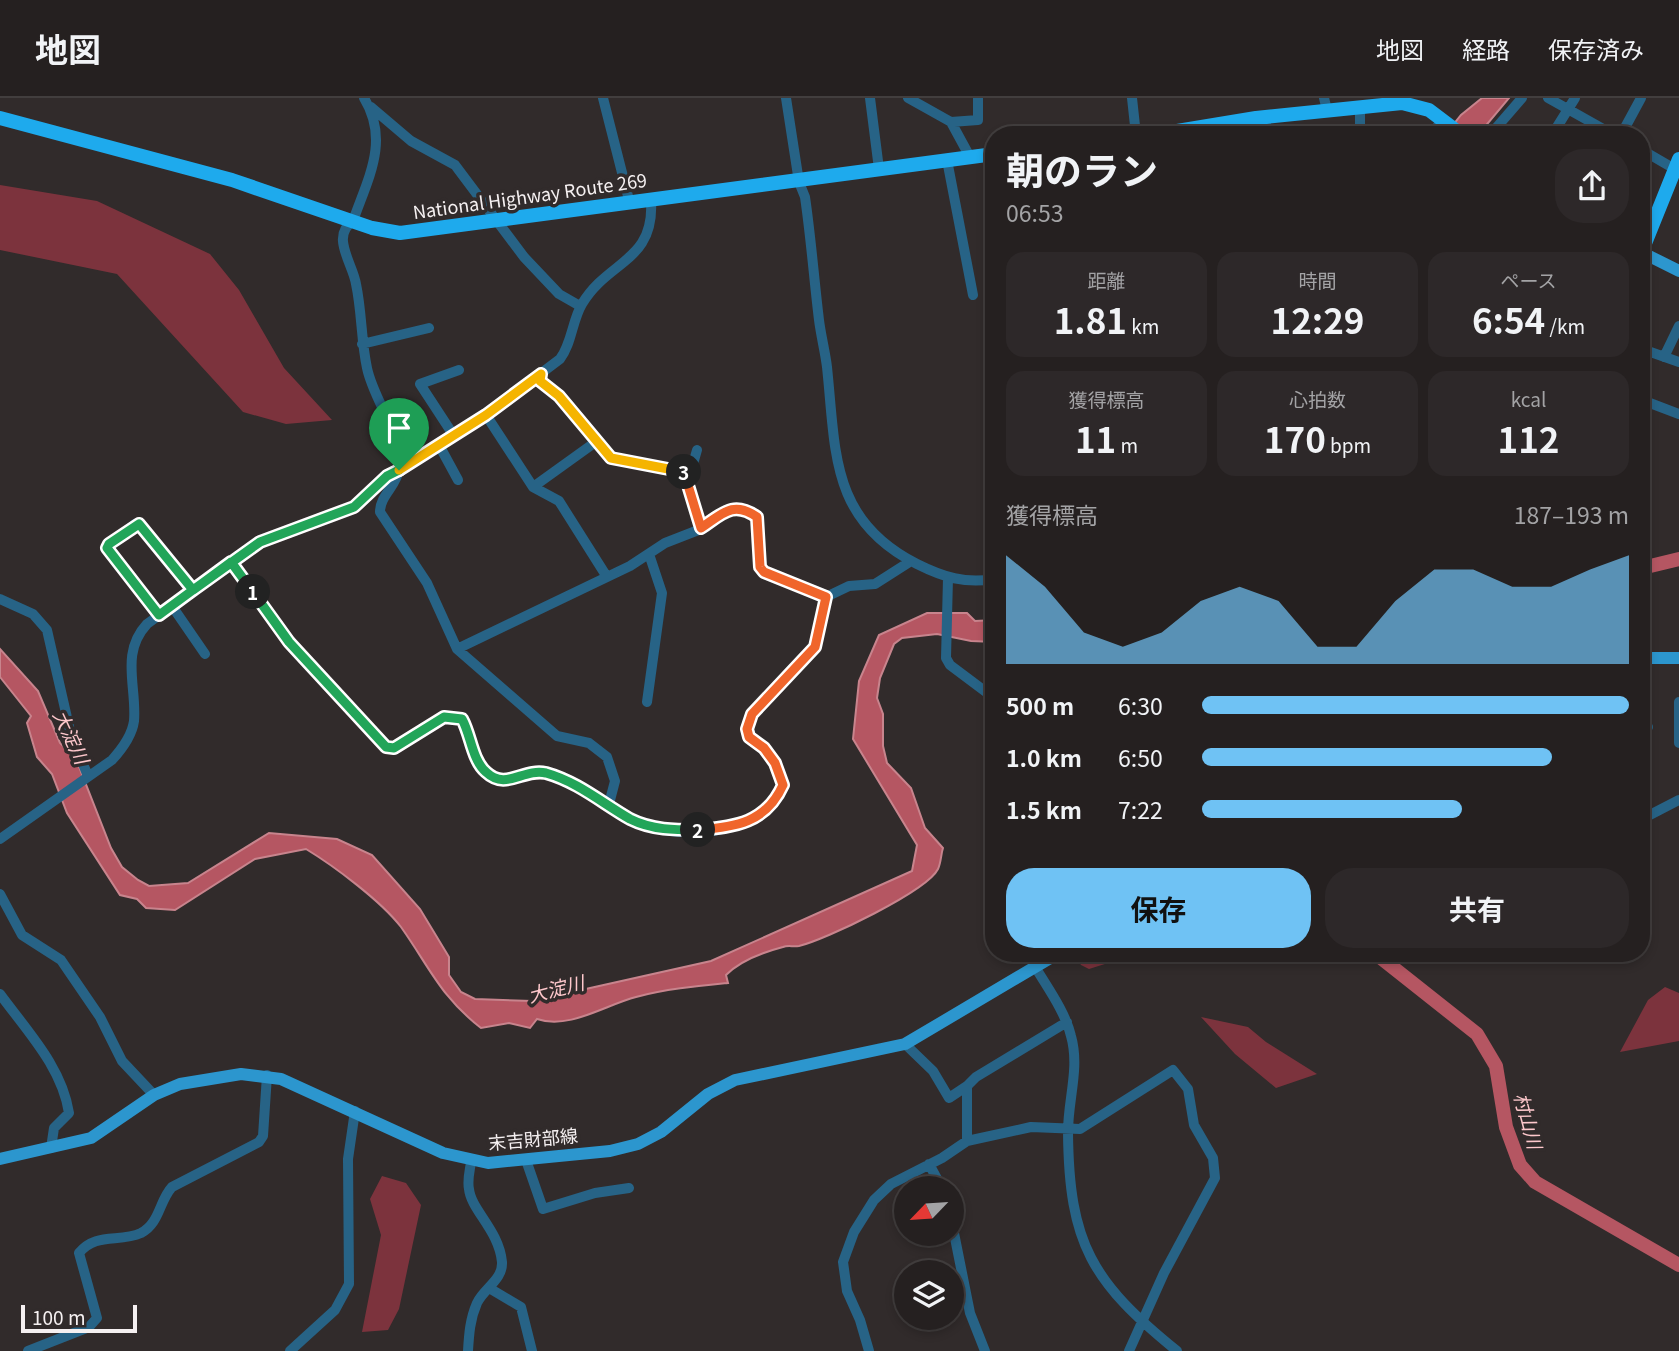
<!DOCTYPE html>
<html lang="ja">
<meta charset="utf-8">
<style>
body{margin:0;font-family:Georgia,"Noto Sans JP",serif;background:#2d2829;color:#f1f3f6;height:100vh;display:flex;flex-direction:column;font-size:26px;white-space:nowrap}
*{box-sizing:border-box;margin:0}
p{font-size:23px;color:#a3a3a5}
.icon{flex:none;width:38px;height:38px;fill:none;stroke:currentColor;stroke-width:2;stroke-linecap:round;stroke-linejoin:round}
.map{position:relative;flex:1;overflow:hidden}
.panel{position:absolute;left:985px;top:28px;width:665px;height:836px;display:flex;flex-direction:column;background:#252020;border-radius:28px;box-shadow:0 4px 10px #0003,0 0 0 2px #423e3e}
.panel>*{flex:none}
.needle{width:46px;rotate:245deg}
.tools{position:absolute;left:894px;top:1078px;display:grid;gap:14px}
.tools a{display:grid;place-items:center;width:70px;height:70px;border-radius:50%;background:#252020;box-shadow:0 4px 10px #0003,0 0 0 2px #423e3e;font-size:35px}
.scale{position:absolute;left:21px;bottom:18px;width:116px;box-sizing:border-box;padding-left:7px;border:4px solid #f5f0f1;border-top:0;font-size:19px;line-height:24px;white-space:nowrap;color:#f5f0f1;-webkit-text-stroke:5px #312b2b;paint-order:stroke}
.pin{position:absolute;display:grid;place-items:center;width:60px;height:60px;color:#fff;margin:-72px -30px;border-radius:50% 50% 50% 0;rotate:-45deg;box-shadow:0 0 7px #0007}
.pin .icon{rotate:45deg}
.km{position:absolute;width:35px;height:35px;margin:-18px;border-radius:50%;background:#222;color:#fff;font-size:19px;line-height:35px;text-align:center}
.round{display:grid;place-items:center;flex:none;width:74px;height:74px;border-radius:28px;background:#2d2829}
.summary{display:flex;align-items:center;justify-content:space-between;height:119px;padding:0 21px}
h1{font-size:38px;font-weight:700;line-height:52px}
.metrics{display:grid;grid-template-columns:repeat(3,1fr);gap:10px;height:119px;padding:7px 21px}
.metrics div{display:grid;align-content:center;border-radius:18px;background:#2d2829;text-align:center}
.metrics b{font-size:35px;font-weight:700}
.metrics small{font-size:19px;font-weight:400}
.metrics p{font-size:19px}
.chart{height:196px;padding:14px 21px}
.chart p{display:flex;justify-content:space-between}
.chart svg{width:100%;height:126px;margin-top:7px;fill:#6fc2f4;opacity:.7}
.cta{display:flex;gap:14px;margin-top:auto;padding:14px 21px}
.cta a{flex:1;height:80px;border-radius:28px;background:#6fc2f4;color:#111;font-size:28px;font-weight:700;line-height:80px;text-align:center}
.cta a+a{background:#2d2829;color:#f1f3f6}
ul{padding:0 21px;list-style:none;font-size:23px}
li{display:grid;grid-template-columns:112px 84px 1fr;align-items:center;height:52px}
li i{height:18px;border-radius:9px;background:#6fc2f4}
header{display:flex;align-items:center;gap:42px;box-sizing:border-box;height:98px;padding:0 35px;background:#252020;border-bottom:2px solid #423e3e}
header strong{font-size:33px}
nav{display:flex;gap:38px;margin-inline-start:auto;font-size:24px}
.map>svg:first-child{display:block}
</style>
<header>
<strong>地図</strong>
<nav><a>地図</a><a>経路</a><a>保存済み</a></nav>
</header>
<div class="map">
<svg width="1679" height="1253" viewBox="0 0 1679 1253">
<rect width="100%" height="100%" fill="#312b2b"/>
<path fill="#7c333d" d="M0 87 97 103 210 156 239 192 284 270 332 322 286 326 243 314 117 176 0 152Z
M1074 856H1121L1108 865 1089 871 1081 867Z
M1665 889 1679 895V943L1620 954 1648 902Z
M1201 919 1248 929 1266 944 1317 976 1276 990 1235 956Z
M382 1078 406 1085 421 1107 399 1211 388 1232 362 1234 381 1137 370 1101Z"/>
<path fill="#b55662" stroke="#c8848d" stroke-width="2" d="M1482 0H1509L1478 37H1445L1461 17Z
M927 515H967L975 523 994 522V544L971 543 937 536 902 540 894 546 880 580 877 600 883 616V648L887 665 911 690 925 730 943 750C941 756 941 765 938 771 927 793 825 842 799 848 793 849 788 847 783 849 764 854 740 863 726 877L728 885C698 888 666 891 636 899 605 907 569 932 537 921L530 930 509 925 481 930C440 898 430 870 401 829 381 803 334 768 306 751L255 761 175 812 146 810 137 801 120 797 67 715 52 676 37 659 27 625 31 618 0 579V551L38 593 60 645 76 661 111 750 122 769 138 782 149 788 188 785 269 735 337 741 372 757 420 811 449 859V877L461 894 475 901 532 903 711 863 912 773 917 747 853 641 859 583 879 537Z"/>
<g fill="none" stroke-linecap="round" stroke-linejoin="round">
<path stroke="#b55662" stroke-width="14" d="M1642 470 1679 461
M1376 856 1477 936 1496 968 1506 1029 1520 1067 1535 1084 1679 1167"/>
<path stroke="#276386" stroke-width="10" d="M364 0C390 43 368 80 353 123 330 138 353 166 356 186 362 214 361 242 367 270 374 304 403 335 399 371 397 388 380 397 380 414L427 485 457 551 557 638 589 645 607 659 615 683 609 706
M603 0 630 106
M786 0 799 84 805 99C811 140 814 181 819 222 821 238 825 253 827 269 836 354 830 422 917 466 943 479 965 486 994 481
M870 0 879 71
M908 0 951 24 970 59
M1132 0 1136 37
M1324 0 1327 12
M1548 0 1614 37
M371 9 411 43 455 67 524 159 559 196 580 208
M951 24 978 22V0
M1354 37 1360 30V8
M1431 37 1443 21
M1490 37 1522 0
M1552 37 1575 0
M1621 37 1641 0
M1642 52 1678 73
M947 62 973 197
M362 246 429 230
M1642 251 1679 264
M1664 259 1679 228
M541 276 540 283 559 298 611 360 684 374 693 366 697 352
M1642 302 1679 316
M486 317 533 389 559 403 607 479
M454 338 420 286 459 272
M439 347 458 382
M684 374 701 431
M533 389 597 343
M231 464 289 544 386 649 394 650 444 619 462 621C472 637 472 662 486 674 506 693 524 670 546 675 578 684 602 706 631 721 677 745 759 739 783 687L775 665 764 650 749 639 747 631 753 616 815 549 826 499 849 488 875 486 911 463
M948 480 946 560 950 567 994 600
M0 501 33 516 47 532 71 637 88 678
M172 508 205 556
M159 517 107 450 135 426H139L193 492
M457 551 630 468 665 445 701 431 730 411 741 410 757 419 760 469 764 474 826 499
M647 604 662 495 649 456
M1679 604V645
M1642 629H1648
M1642 721 1679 702
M0 741 112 662C122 651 132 638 134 623 137 589 120 555 147 526L260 444 354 409 387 378 486 317 560 261C572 245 572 223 582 206 608 162 655 164 651 102
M0 796 22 837 61 862 100 919 122 963 154 997
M1034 867C1047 889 1065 913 1071 938 1080 970 1068 1001 1068 1034 1069 1146 1092 1184 1177 1253
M0 896C27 933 62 969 69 1015L54 1030 51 1050
M905 946 933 973 949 1000 967 988
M967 1043V988L976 979 1067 924
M526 1062 543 1111 595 1095 629 1090
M929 1066 942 1090
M952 1125 970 1215 985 1253
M489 1190 521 1209 532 1253
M28 1253 89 1229 97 1220 79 1155C96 1134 119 1145 141 1135 160 1125 159 1103 172 1089L259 1044 263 1038 267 977
M290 1253 335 1212 349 1186 348 1061 355 1013
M468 1253C469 1236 470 1221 477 1205 484 1190 503 1182 502 1164 499 1132 471 1112 469 1091 467 1082 470 1072 471 1064
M869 1253 860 1222 847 1193 843 1164 854 1134 874 1102 891 1086 942 1060 967 1043 1031 1029 1080 1031 1173 972 1188 991 1194 1027 1213 1060 1215 1080 1164 1175 1129 1253"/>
<path stroke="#2c96ce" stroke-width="12" d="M1643 155 1679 173
M1642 560H1679
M0 1061 91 1040 154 997 180 986 241 976 281 981 443 1055 488 1065 610 1053 638 1046 661 1034 708 996 735 982 905 946 1057 856"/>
<path stroke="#1eaaed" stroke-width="14" d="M0 20 232 82 372 130 400 135 994 56
M1153 37 1256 20 1402 5 1429 12 1462 37
M1642 153 1679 61"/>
</g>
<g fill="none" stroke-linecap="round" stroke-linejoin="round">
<defs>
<path id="split-1" d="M253 494 231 464 159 517 107 450 109 446 139 426 193 492 260 444 354 409 387 378 399 372"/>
<path id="split-2" d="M253 494 289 544 386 649 394 650 444 619 462 621C471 637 472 662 486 674 506 693 523 670 546 675 578 684 602 705 630 721 652 732 675 732 698 732"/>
<path id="split-3" d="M684 374 701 430C722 416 733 402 757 419L760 469 764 474 826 499 815 549 752 616 747 631 749 639 764 650 775 665 783 687C766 725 735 729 698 732"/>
<path id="split-4" d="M399 372 486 317 541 276 540 283 559 298 611 360 684 374"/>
</defs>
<use href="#split-1" stroke="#fff" stroke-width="14"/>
<use href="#split-2" stroke="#fff" stroke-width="14"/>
<use href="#split-3" stroke="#fff" stroke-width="14"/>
<use href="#split-4" stroke="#fff" stroke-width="14"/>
<use href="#split-1" stroke="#22a559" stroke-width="9"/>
<use href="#split-2" stroke="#22a559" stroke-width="9"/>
<use href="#split-3" stroke="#f0652b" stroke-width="9"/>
<use href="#split-4" stroke="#f5b400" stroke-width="9"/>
</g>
<g text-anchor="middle" stroke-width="7" stroke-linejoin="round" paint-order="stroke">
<g font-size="18" fill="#f5f0f1" stroke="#312b2b">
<text transform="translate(530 99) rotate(-8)" y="6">National Highway Route 269</text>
<text transform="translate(533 1042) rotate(-5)" y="6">末吉財部線</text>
</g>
<g font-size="19" font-style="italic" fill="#fec8cc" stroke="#312b2b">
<text transform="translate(71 639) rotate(65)" y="7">大淀川</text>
<text transform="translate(556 891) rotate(-14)" y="7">大淀川</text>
<text transform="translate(1528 1023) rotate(75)" y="7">村山川</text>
</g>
</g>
</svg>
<div class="tools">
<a><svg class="needle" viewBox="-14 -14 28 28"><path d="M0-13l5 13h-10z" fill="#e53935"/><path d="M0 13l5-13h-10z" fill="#a3a3a5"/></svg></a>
<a><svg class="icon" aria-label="layers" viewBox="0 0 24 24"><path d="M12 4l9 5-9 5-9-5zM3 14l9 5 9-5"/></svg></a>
</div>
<div class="scale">100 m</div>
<div class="pin" style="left:399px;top:372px;background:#1e9e55"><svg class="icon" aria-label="arrive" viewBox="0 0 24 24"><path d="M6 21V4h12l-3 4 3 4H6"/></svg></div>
<b class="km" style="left:253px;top:494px">1</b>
<b class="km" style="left:698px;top:732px">2</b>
<b class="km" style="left:684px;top:374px">3</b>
<section class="panel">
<div class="summary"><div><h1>朝のラン</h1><p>06:53</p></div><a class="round"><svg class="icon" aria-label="share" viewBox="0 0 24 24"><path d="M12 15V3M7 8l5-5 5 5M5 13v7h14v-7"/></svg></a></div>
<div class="metrics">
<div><p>距離</p><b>1.81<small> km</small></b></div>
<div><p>時間</p><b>12:29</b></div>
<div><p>ペース</p><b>6:54<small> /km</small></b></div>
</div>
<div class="metrics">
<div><p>獲得標高</p><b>11<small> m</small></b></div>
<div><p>心拍数</p><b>170<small> bpm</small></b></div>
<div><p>kcal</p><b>112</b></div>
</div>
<div class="chart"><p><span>獲得標高</span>187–193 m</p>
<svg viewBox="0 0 160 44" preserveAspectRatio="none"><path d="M0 44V6L10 17L20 33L30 38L40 33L50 22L60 17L70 22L80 38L90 38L100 22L110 11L120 11L130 17L140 17L150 11L160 6V44z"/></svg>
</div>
<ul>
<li><b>500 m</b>6:30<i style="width:100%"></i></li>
<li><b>1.0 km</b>6:50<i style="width:82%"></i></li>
<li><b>1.5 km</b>7:22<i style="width:61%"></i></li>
</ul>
<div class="cta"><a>保存</a><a>共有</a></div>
</section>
</div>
